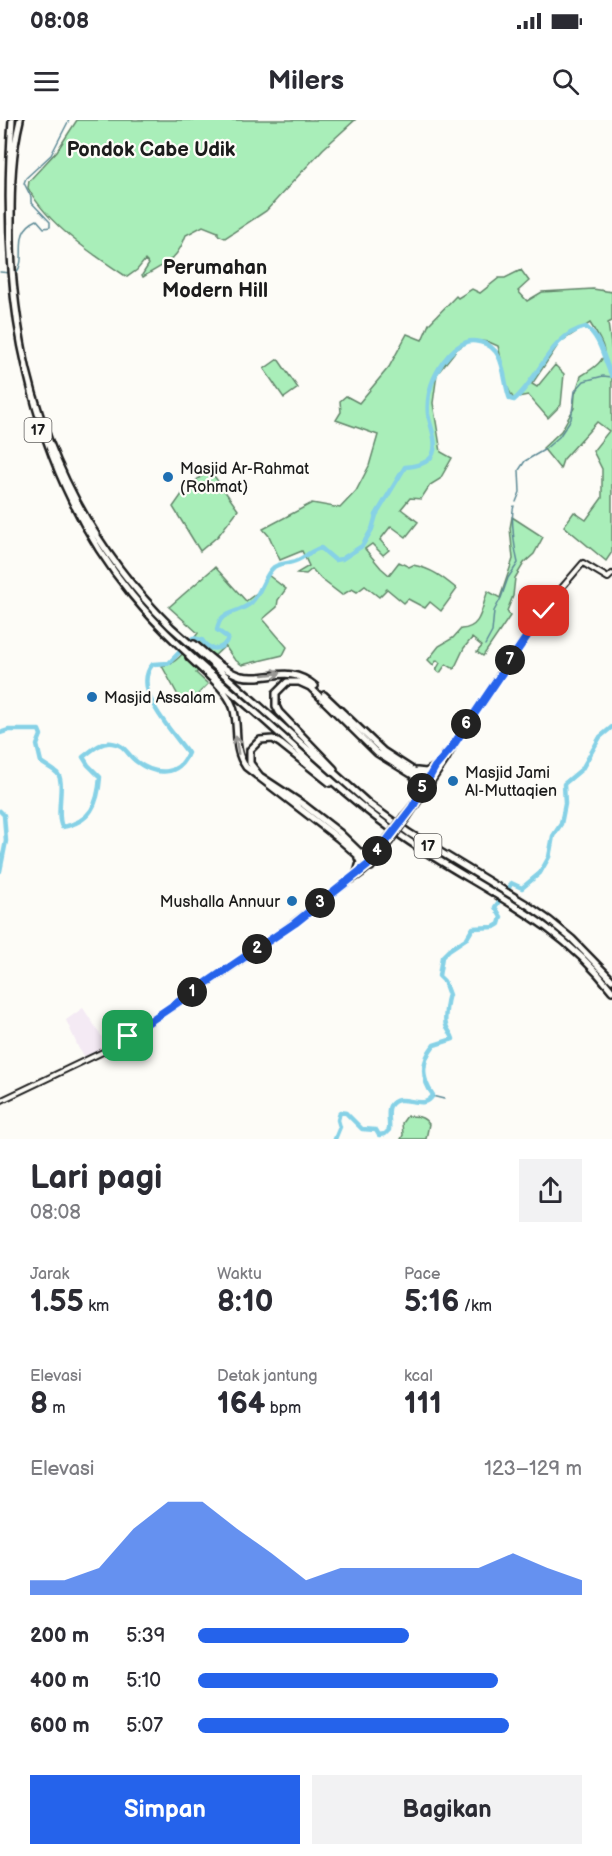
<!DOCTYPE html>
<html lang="id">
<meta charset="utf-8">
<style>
body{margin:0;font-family:"Balsamiq Sans",sans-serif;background:#f2f2f3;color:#2b2b33;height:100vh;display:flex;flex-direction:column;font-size:22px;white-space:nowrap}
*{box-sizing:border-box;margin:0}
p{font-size:20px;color:#7c7c81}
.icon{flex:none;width:33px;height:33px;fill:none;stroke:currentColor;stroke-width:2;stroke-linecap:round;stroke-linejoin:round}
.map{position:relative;height:1019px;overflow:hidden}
.side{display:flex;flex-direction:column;background:#fff;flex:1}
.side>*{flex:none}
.pin{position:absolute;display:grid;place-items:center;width:51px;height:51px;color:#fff;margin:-26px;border-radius:12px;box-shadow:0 3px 9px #0006}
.km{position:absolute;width:30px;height:30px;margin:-15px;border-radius:50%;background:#222;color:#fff;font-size:16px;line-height:30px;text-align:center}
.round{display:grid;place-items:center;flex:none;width:63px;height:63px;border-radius:0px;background:#f2f2f3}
.headline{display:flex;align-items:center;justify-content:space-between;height:102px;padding:0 30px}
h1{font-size:33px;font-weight:600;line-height:45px}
.stats{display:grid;grid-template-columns:repeat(3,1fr);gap:9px;height:102px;padding:6px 30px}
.stats div{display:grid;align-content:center}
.stats b{font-size:30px;font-weight:600}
.stats small{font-size:16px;font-weight:400}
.stats p{font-size:16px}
.chart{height:168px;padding:12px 30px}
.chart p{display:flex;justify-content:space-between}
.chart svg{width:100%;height:108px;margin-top:6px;fill:#2563eb;opacity:.7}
.action{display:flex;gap:12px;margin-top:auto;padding:12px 30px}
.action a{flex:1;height:69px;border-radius:0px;background:#2563eb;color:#fff;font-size:24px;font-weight:600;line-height:69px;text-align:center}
.action a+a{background:#f2f2f3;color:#2b2b33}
ul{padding:0 30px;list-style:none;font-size:20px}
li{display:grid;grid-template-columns:96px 72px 1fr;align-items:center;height:45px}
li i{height:15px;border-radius:8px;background:#2563eb}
.status{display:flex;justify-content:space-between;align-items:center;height:42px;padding:0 30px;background:#fff;direction:ltr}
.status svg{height:16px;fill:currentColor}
header{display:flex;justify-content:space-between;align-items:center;height:78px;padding:0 30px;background:#fff;font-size:27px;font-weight:600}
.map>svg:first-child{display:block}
</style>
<div class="status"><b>08:08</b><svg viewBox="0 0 49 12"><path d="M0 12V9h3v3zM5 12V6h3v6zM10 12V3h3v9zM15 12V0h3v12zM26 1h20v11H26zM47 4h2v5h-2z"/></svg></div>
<header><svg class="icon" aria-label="menu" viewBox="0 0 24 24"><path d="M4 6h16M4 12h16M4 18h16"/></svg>Milers<svg class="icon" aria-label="search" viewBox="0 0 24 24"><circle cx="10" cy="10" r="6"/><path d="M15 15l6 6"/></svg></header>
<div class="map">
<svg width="612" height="1019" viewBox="0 0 612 1019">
<rect width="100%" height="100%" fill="#fdfcf7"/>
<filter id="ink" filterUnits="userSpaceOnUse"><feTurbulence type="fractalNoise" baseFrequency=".0167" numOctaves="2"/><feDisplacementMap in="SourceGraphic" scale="12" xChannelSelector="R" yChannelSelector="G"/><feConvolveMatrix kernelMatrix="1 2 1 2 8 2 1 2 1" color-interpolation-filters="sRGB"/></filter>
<g filter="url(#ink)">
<path fill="#f4eaf4" d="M83 888 108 926 86 938 79 929 66 900Z"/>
<path fill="#a9eeb9" stroke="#62856a" stroke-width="1.5" d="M77 0H355L323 29 266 91 225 118 218 115V112L203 106 186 115C177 141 166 143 143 157L142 155 149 144 145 140 137 150 127 157C92 134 48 105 28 68L29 61 57 31Z
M521 150 529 161 518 171 527 181 542 172 593 169 612 172V201L608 203 612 232V432L606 441 564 406 574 392 586 400 602 378V349L593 331 609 311 597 302 563 340 560 349 543 328 561 311 574 288 575 274 581 256C612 237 608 232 590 203L560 222 532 264 537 267 555 245 564 254 561 285 548 298 528 275 513 278C503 262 503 244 498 226L489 222 471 220 457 229 437 254 433 283 441 332 452 338 440 359 430 365 421 379 410 378 401 389 418 402 406 417 391 406 380 420 389 430 383 435 372 424 365 429 381 448 389 455 399 442 409 447 413 445C432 449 441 456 457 469L441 491 430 482 425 488 408 479 404 483 387 469 379 477 365 466 357 472 352 469 342 475 321 459 312 449 306 454 297 453 309 446 302 431 280 440 269 416 263 409 312 383 340 388 356 371 369 346 378 315 336 300 341 292 340 281 346 276 359 283 389 247 407 214 422 220 429 204 456 176 458 178 472 169 480 173 499 158H505Z
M278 239 298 268 284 278 264 249Z
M210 350 238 390 218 416 200 431 173 387 187 367Z
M512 397 543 417 534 434 524 443 515 458 513 476 507 491 510 496 483 536 477 532 482 526 472 518 464 528 454 549 446 544 440 553 436 550 440 543 437 540 433 545 428 540 439 526 453 518 461 509C483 508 481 486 488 471L500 478 513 439 510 408Z
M215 447 246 481 258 472 268 455 286 469 278 480 277 487 263 499 287 527 283 535 242 545 234 539 225 526 196 553 208 564 187 585 180 579 162 546C178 545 189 525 198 513L169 487Z
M407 996C417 996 423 996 429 1004L426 1019H401L403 1015 402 1003Z"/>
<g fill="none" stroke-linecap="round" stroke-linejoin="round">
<path stroke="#5c8995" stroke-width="1.5" d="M0 152 11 153
M16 153C29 138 10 112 37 100L44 108 50 107V102L31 82V77L24 63 26 58 51 35 69 0
M516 382 520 372 519 350 525 341 544 330 559 317 571 299 575 271 584 261 603 256 612 257
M485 525 492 512 494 491 501 478 508 458 518 443C515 430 510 397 514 386
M432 976 444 979"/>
<path stroke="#86d1e6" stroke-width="4.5" d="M0 613 9 610H39L41 615 37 625 41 642C46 646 53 649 57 653 66 661 55 693 62 707 91 702 98 684 100 657L88 645 83 637C91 631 101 621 112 623 125 624 127 635 137 642 156 656 179 656 188 633 173 612 130 569 153 544L169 543 193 518 202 520C209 532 223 531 228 518L217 510C220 489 237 495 251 483 262 472 264 455 274 447 280 443 285 444 292 442 303 440 310 430 321 428L335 440 342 439 362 426 372 409 376 395 405 347C415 346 429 344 433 334 438 321 430 306 428 294 426 274 432 258 443 242 449 234 457 225 467 222 472 220 475 221 480 222 507 228 502 260 510 279L514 280C540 258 549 215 586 207 602 219 603 239 612 256
M0 691 4 695 6 721 0 751
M509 768 511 763 522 768 540 753 549 737 553 716 561 704 565 684 564 664 582 649 600 617 612 607
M335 1019 340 1007 338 1000 340 992 346 993 362 1009 376 1010 379 1015 385 1014 389 1010C390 1003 387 991 390 986 400 970 424 993 433 975 421 959 421 941 434 925L453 919C452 914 447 910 446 905 444 901 447 879 449 875L444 861 439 856 442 837 449 830 467 818 473 808 494 807 499 804 501 797 495 787 500 780"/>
<defs>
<path id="secondary" d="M403 696C422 678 429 651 447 632
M407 699 447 639 463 608 485 579 501 552 559 471 583 443 608 458 612 454
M352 760C369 751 379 737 391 721
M0 981 107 930 257 830 348 762 368 745 387 718"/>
<path id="highway" d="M12 0C0 168 24 342 132 475 170 522 219 560 264 600 309 640 353 683 403 717 478 769 554 796 612 871
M20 0C12 32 11 66 11 100 8 252 61 399 171 507L369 684 409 713 526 784 549 800 572 819 612 860
M194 524C208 535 223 551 241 556 270 562 287 543 315 566
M189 537C204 552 226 568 233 587 240 608 232 628 246 647L338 718 371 747
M324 575 383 631 431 662
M334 649 279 592 276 586V573L287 562H299L310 567 377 633 429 665
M417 651 426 652 435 647
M414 657 420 672
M330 663 281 624 273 619 260 620 250 630V643L260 656 304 685 340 713 373 745
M362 732 372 734 378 730
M357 753 360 742 358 738"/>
</defs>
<use href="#secondary" stroke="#1c1c1c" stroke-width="8"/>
<use href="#highway" stroke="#1c1c1c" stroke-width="10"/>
<use href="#secondary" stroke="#fdfcf7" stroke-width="4"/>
<use href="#highway" stroke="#fdfcf7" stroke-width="5"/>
<defs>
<path id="secondary-bridge" d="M387 718 403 696
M391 721 407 699"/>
</defs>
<use href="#secondary-bridge" stroke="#1c1c1c" stroke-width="8" stroke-linecap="butt"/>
<use href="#secondary-bridge" stroke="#fdfcf7" stroke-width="4"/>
</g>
<defs><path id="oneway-shaft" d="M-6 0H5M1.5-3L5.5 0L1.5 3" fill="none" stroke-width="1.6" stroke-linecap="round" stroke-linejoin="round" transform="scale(1.5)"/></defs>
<g stroke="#989794">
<use href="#oneway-shaft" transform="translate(272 554) rotate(-6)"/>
<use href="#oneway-shaft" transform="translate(237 625) rotate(-98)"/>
</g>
</g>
<g fill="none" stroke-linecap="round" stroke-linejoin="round" filter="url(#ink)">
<defs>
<path id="route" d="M128 916 295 803 368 745 412 688 435 647 452 627 544 491"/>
</defs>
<use href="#route" stroke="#fff" stroke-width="12"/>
<use href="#route" stroke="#2563eb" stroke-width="8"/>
</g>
<g fill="#1f6fb2" stroke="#fdfcf7" stroke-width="2">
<circle cx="168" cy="357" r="6"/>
<circle cx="92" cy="577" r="6"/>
<circle cx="453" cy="661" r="6"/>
<circle cx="292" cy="781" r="6"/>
</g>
<g text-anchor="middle" stroke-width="4.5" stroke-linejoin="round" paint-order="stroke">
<g fill="#fdfcf7" stroke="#605f5e" stroke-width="1.5">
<rect x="24.5" y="298" width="27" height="24" rx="4.5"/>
<rect x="414.5" y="714" width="27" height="24" rx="4.5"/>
</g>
<g font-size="15" font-weight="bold" fill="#1c1c1c">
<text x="38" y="315">17</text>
<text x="428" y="731">17</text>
</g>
<g font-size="16" fill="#1c1c1c" stroke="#fdfcf7" text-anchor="start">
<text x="180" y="354">Masjid Ar-Rahmat<tspan x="180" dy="18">(Rohmat)</tspan></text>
<text x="104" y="583">Masjid Assalam</text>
<text x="465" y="658">Masjid Jami<tspan x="465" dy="18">Al-Muttaqien</tspan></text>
<text x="280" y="787" text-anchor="end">Mushalla Annuur</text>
</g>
<g font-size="20" font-weight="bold" fill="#1c1c1c" stroke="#fdfcf7">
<text x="151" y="36">Pondok Cabe Udik</text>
<text x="215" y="154">Perumahan<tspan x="215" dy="23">Modern Hill</tspan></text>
</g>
</g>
</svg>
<div class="pin" style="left:128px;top:916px;background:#1e9e55"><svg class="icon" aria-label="arrive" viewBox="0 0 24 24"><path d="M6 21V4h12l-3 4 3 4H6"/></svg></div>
<div class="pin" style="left:544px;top:491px;background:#d93025"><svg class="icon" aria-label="check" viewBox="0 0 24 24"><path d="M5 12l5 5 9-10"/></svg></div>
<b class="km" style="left:192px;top:872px">1</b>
<b class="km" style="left:257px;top:829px">2</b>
<b class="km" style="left:320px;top:783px">3</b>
<b class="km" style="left:377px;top:731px">4</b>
<b class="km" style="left:422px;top:668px">5</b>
<b class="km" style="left:466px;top:604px">6</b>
<b class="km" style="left:510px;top:540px">7</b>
</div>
<section class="side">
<div class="headline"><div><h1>Lari pagi</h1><p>08:08</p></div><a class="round"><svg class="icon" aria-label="share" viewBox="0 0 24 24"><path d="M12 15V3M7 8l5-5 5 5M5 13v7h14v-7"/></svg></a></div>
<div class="stats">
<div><p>Jarak</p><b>1.55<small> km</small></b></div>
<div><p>Waktu</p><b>8:10</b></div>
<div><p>Pace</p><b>5:16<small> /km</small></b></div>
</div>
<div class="stats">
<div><p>Elevasi</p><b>8<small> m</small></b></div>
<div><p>Detak jantung</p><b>164<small> bpm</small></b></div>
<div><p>kcal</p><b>111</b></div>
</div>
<div class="chart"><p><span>Elevasi</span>123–129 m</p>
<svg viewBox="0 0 160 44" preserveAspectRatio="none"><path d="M0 44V38L10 38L20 33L30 17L40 6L50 6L60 17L70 27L80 38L90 33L100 33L110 33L120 33L130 33L140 27L150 33L160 38V44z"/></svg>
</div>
<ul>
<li><b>200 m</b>5:39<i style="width:55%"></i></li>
<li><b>400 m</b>5:10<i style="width:78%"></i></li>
<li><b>600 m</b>5:07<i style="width:81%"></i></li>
</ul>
<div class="action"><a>Simpan</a><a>Bagikan</a></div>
</section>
